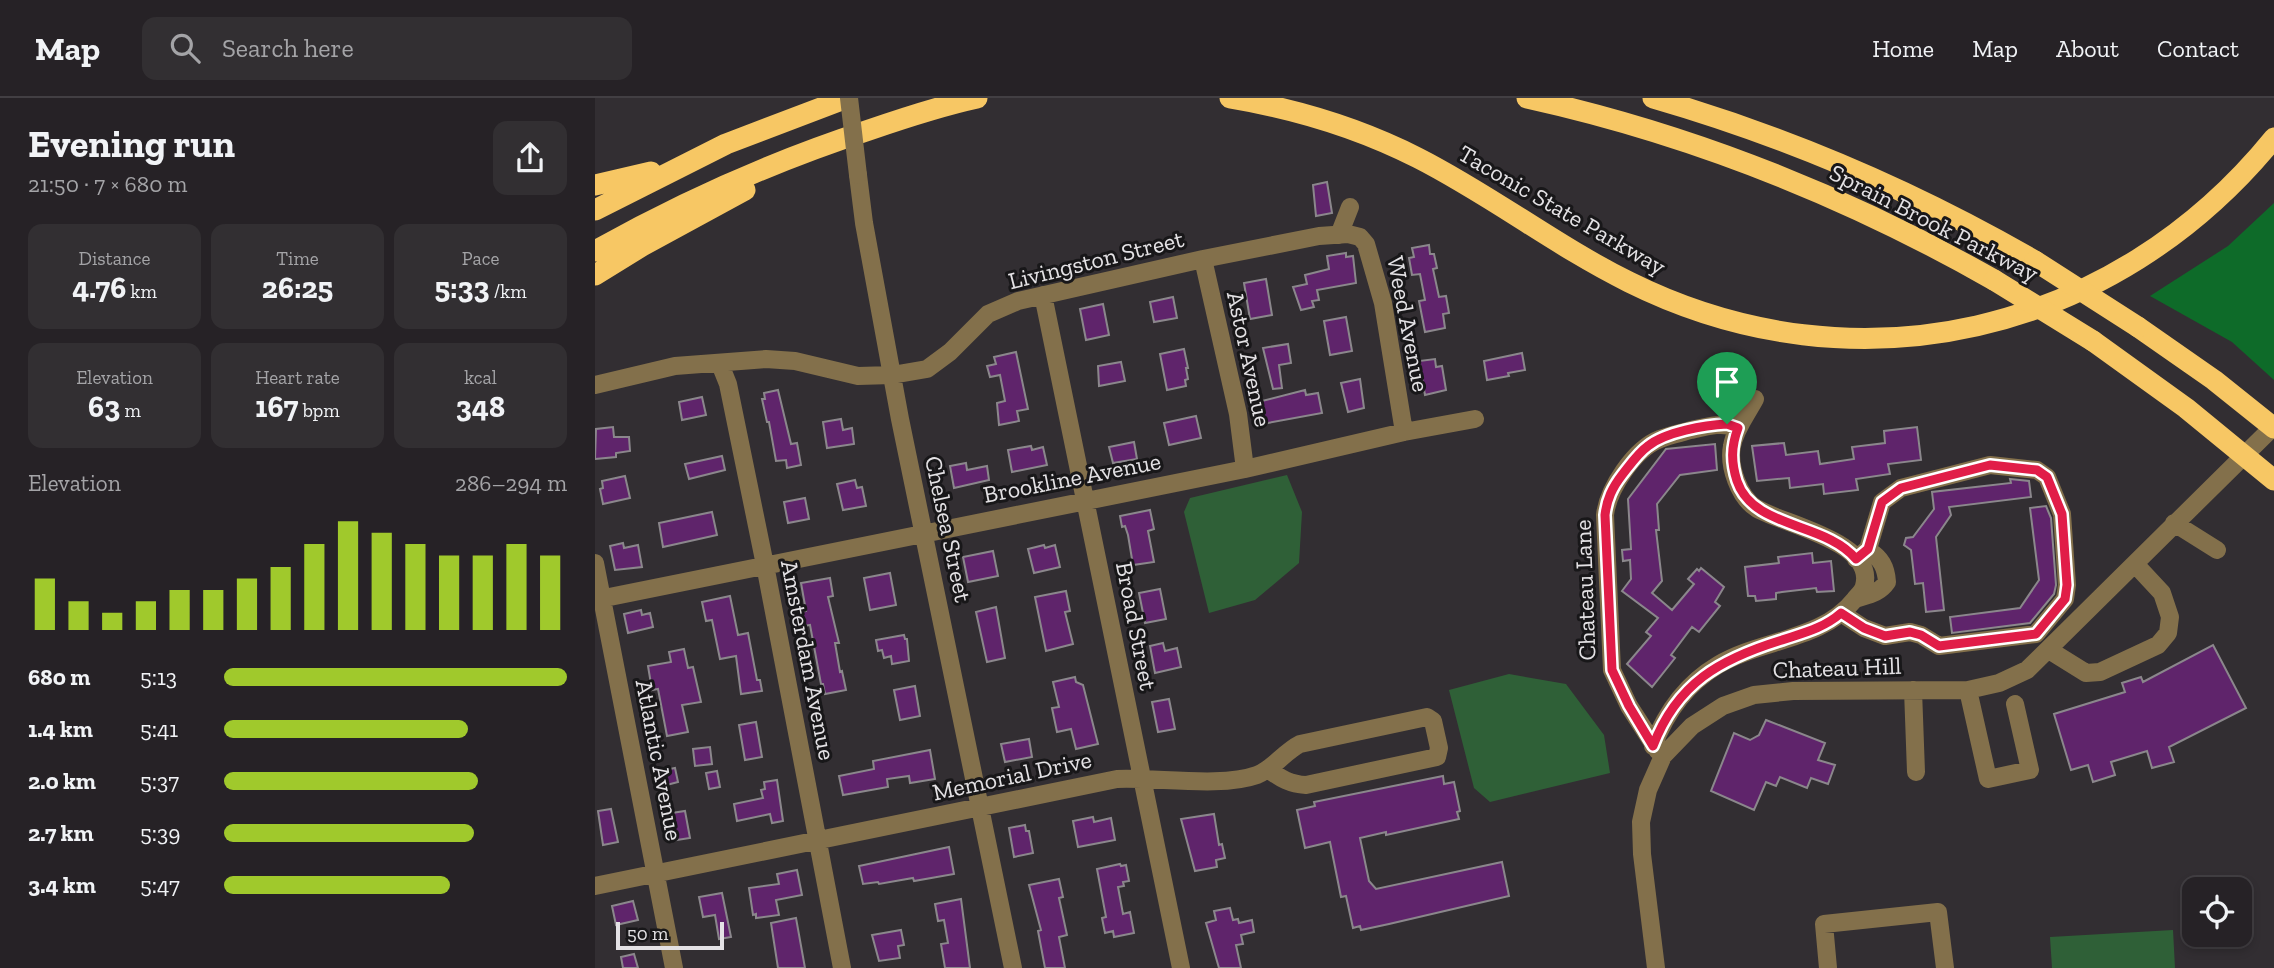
<!DOCTYPE html>
<meta charset="utf-8">
<style>
body{margin:0;font-family:"Zilla Slab",serif;background:#322f32;color:#f1f3f6;height:100vh;display:flex;flex-direction:column;font-size:26px;white-space:nowrap}
*{box-sizing:border-box;margin:0}
p{font-size:23px;color:#a4a4a7}
.icon{flex:none;width:38px;height:38px;fill:none;stroke:currentColor;stroke-width:2;stroke-linecap:round;stroke-linejoin:round}
.map{position:relative;flex:1;overflow:hidden}
.panel{display:flex;flex-direction:column;background:#262226;width:595px}
.panel>*{flex:none}
.controls{position:absolute;left:1587px;top:779px;display:grid;gap:14px}
.controls a{display:grid;place-items:center;width:70px;height:70px;border-radius:14px;background:#262226;box-shadow:0 4px 10px #0003,0 0 0 2px #423f43;font-size:35px}
.scale{position:absolute;left:21px;bottom:18px;width:108px;box-sizing:border-box;padding-left:7px;border:4px solid #e4e2e5;border-top:0;font-size:19px;line-height:24px;white-space:nowrap;color:#e4e2e5;-webkit-text-stroke:5px #181719;paint-order:stroke}
.pin{position:absolute;display:grid;place-items:center;width:60px;height:60px;color:#fff;margin:-72px -30px;border-radius:50% 50% 50% 0;rotate:-45deg;box-shadow:0 0 7px #0007}
.pin .icon{rotate:45deg}
.round{display:grid;place-items:center;flex:none;width:74px;height:74px;border-radius:14px;background:#322f32}
.head{display:flex;align-items:center;justify-content:space-between;height:119px;padding:0 28px}
h1{font-size:38px;font-weight:700;line-height:52px}
.metrics{display:grid;grid-template-columns:repeat(3,1fr);gap:10px;height:119px;padding:7px 28px}
.metrics div{display:grid;align-content:center;border-radius:14px;background:#322f32;text-align:center}
.metrics b{font-size:30px;font-weight:700}
.metrics small{font-size:19px;font-weight:400}
.metrics p{font-size:19px}
.chart{height:196px;padding:14px 28px}
.chart p{display:flex;justify-content:space-between}
.chart svg{width:100%;height:126px;margin-top:7px;stroke:#a0c92c;stroke-width:6}
ul{padding:0 28px;list-style:none;font-size:23px}
li{display:grid;grid-template-columns:112px 84px 1fr;align-items:center;height:52px}
li i{height:18px;border-radius:9px;background:#a0c92c}
header{display:flex;align-items:center;gap:42px;box-sizing:border-box;height:98px;padding:0 35px;background:#262226;border-bottom:2px solid #423f43}
header strong{font-size:33px}
nav{display:flex;gap:38px;margin-inline-start:auto;font-size:24px}
.search{width:490px;height:63px;background:#322f32;display:flex;align-items:center;gap:18px;box-sizing:border-box;padding:0 24px;border-radius:14px;color:#a4a4a7;font-size:26px}
main{display:flex;flex:1;min-height:0}
.map>svg:first-child{display:block}
</style>
<header>
<strong>Map</strong>
<div class="search"><svg class="icon" aria-label="search" viewBox="0 0 24 24"><circle cx="10" cy="10" r="6"/><path d="M15 15l6 6"/></svg>Search here</div>
<nav><a>Home</a><a>Map</a><a>About</a><a>Contact</a></nav>
</header>
<main>
<section class="panel">
<div class="head"><div><h1>Evening run</h1><p>21:50 · 7 × 680 m</p></div><a class="round"><svg class="icon" aria-label="share" viewBox="0 0 24 24"><path d="M12 15V3M7 8l5-5 5 5M5 13v7h14v-7"/></svg></a></div>
<div class="metrics">
<div><p>Distance</p><b>4.76<small> km</small></b></div>
<div><p>Time</p><b>26:25</b></div>
<div><p>Pace</p><b>5:33<small> /km</small></b></div>
</div>
<div class="metrics">
<div><p>Elevation</p><b>63<small> m</small></b></div>
<div><p>Heart rate</p><b>167<small> bpm</small></b></div>
<div><p>kcal</p><b>348</b></div>
</div>
<div class="chart"><p><span>Elevation</span>286–294 m</p>
<svg viewBox="0 0 160 44" preserveAspectRatio="none"><path d="M5 44V26M15 44V34M25 44V38M35 44V34M45 44V30M55 44V30M65 44V26M75 44V22M85 44V14M95 44V6M105 44V10M115 44V14M125 44V18M135 44V18M145 44V14M155 44V18"/></svg>
</div>
<ul>
<li><b>680 m</b>5:13<i style="width:100%"></i></li>
<li><b>1.4 km</b>5:41<i style="width:71%"></i></li>
<li><b>2.0 km</b>5:37<i style="width:74%"></i></li>
<li><b>2.7 km</b>5:39<i style="width:73%"></i></li>
<li><b>3.4 km</b>5:47<i style="width:66%"></i></li>
</ul>
</section>
<div class="map">
<svg width="1679" height="870" viewBox="0 0 1679 870">
<rect width="100%" height="100%" fill="#322e32"/>
<path fill="#2f6037" d="M692 377 707 414 704 465 660 502 614 515 589 414 595 400Z
M914 576 971 586 1009 637 1015 675 895 704 879 690 854 592Z
M1578 832 1580 870H1457L1455 839Z"/>
<path fill="#0e6b29" d="M1679 105V282L1637 244 1555 198 1633 148Z"/>
<path fill="#5f246b" stroke="#8b878c" stroke-width="2" d="M732 84 737 115 721 118 718 87Z
M834 147 835 156H839L842 170 838 171 844 199 851 198 854 215 848 216 850 230 830 234 824 203 830 202 825 176 817 177 814 160 819 159 817 150Z
M751 155V159L758 158 761 185 722 192 724 202 717 203 719 209 706 212 698 189 712 186 710 177 734 171 732 158Z
M671 181 677 217 655 221 649 185Z
M578 199 582 220 559 224 555 204Z
M508 206 514 237 491 242 485 211Z
M751 219 757 253 735 257 729 223Z
M693 246 696 265 684 267 687 290 678 291 668 250Z
M589 251 593 270H591L593 281 590 282 591 288 572 292 565 256Z
M421 254 433 311 422 313 424 323 404 327 402 305 410 303 405 277 395 279 392 268 401 266 399 259Z
M927 255 930 272 913 275 914 278 892 282 889 263Z
M840 261 841 269 847 268 851 292 830 297 824 263Z
M526 264 530 283 504 288 503 268Z
M765 281 769 310 753 314 746 285Z
M183 292 196 346 202 345 206 367 192 370 191 362 181 363 174 324H172L167 301H170L169 295Z
M710 292 711 297 723 295 727 315 667 326 663 304Z
M107 299 111 317 87 322 84 304Z
M601 318 606 340 574 347 569 325Z
M246 321 248 332 257 330 259 346 232 350 228 324Z
M18 329 19 339H34L35 353 21 355V359L0 361 1 331Z
M1322 329 1326 362 1293 366 1295 376 1261 381 1263 392 1229 396 1228 386 1195 390 1194 380 1162 383 1157 348 1189 345 1191 357 1223 353 1225 366 1259 361 1257 349 1290 345 1289 333Z
M539 344 542 361 518 365 514 349Z
M1120 346 1122 372 1085 377 1062 406 1064 432H1061L1067 483 1057 495 1077 512 1099 486 1093 481 1102 471 1104 473 1106 470 1129 489 1120 504 1125 508 1104 534 1097 529 1076 557 1080 560 1057 589 1032 566 1056 538 1051 534 1063 520 1027 493 1036 481 1035 462 1028 463 1027 452 1036 451 1033 401 1071 351Z
M436 348 437 352 448 349 452 367 417 374 413 352Z
M127 358 130 372 94 381 90 366Z
M371 365 372 372 392 368 394 382 359 390 355 368Z
M30 378 35 400 8 406 5 391 8 390 7 383Z
M1415 381 1434 383 1436 399 1354 409 1356 417 1341 439 1349 512 1331 514 1328 485 1320 486 1316 452 1309 447 1311 440 1318 439 1339 411 1337 394 1416 385Z
M260 382 262 390 267 389 271 408 248 412 242 386Z
M210 400 214 421 193 425 189 404Z
M1451 408 1456 420 1461 487 1459 496 1435 525 1357 535 1355 519 1425 510 1444 482 1435 410Z
M555 412 559 431 553 433 559 464 538 467 533 437 530 428 527 429 525 418Z
M117 414 122 437 68 449 64 425Z
M28 445 29 450 43 447 47 469 20 472 15 448Z
M449 447 450 450 460 447 465 469 439 475 433 451Z
M398 453 403 478 373 484 368 459Z
M1217 455 1218 465 1236 463 1239 493 1222 494 1221 490 1187 494 1181 495V501L1161 503 1160 498H1153L1150 469 1184 465 1183 459Z
M295 475 301 507 275 512 269 480Z
M235 480 238 498 233 499 244 545H240L245 574 247 573 251 592 230 596 228 586H226L215 527 209 528 206 514 211 513 206 485Z
M565 491 571 521 550 525 544 495Z
M471 493 475 513 470 514 478 546 451 553 440 499Z
M135 498 143 537 153 535 162 582H165L167 593 146 596 141 558 125 561 117 522 111 523 107 504Z
M401 509 410 560 392 564 381 514Z
M46 512 47 517 55 515 58 529 33 535 29 516Z
M309 537 310 541H312L314 563 297 566 296 558 289 560 287 552 283 553 281 542Z
M568 545 570 553 582 550 586 569 560 575 555 548Z
M1618 547 1651 610 1574 649 1579 664 1557 670 1552 653 1516 664 1520 677 1498 684 1493 667 1476 672 1459 616 1530 594 1527 585 1546 579 1548 584Z
M89 551 93 570 98 569 106 604 87 607 93 634 72 638 63 591 57 592 53 568 76 564 74 554Z
M480 579 481 584 488 587 503 646 481 651 476 631 462 634 457 610 464 609 458 584Z
M320 588 325 618 305 622 299 592Z
M574 601 580 631 563 634 557 604Z
M1171 622 1230 645 1223 662 1240 667 1233 686 1216 680 1212 690 1185 679 1181 688 1171 684 1159 712 1116 693 1139 635 1155 642 1164 637Z
M161 624 167 659 150 662 144 627Z
M434 641 437 659 410 664 406 646Z
M115 649 117 666 100 668 98 651Z
M335 652 340 681 315 685 314 678 292 681 293 689 248 697 244 678 279 671 278 663Z
M80 670 83 684 64 689 60 674Z
M122 673 125 689 114 691 111 675Z
M848 678 849 686 859 684 865 713 862 714 864 721 791 737V734L765 740 774 783 781 791 907 764 914 798 794 826 766 832 765 828 758 830 751 798 746 799 735 744 710 750 702 712 720 708 719 704Z
M182 682 188 723 177 725 175 716 142 723 139 706 168 700 166 692 170 691 169 684Z
M16 711 23 744 8 747 3 713Z
M90 713 95 740 75 743 70 716Z
M619 716 624 747 627 746 630 760 621 762 622 769 600 773 586 721Z
M498 719 499 724 516 720 520 742 483 749 478 723Z
M430 727 431 733H434L438 755 419 759 414 730Z
M354 749 359 776 319 783 318 780 284 786 283 784 268 786 264 768Z
M525 766 526 768 531 767 534 783 528 784 529 788 523 789 528 816 535 814 539 835 519 839 518 833 510 835 507 820 511 819 502 771Z
M202 772 207 797 181 802 184 817 161 820V816L158 817 154 790 184 786 182 776Z
M464 781 468 799 464 800 472 837 464 839 470 870H450L443 833 446 832 434 787Z
M127 795 136 839 124 841 120 817 108 819 104 799Z
M366 801 375 870H350L346 846 353 845 349 822 343 823 340 806Z
M38 803 43 822 21 827 17 808Z
M635 810 638 822 643 821 644 825 657 822 659 834 646 837 648 846 641 847 646 870H624L611 825 621 822 619 813Z
M201 820 210 870H183L176 825Z
M306 832 309 847 303 848 305 860 284 863 277 837Z
M39 856 43 870H28L26 859Z"/>
<g fill="none" stroke-linecap="round" stroke-linejoin="round">
<path stroke="#83704b" stroke-width="18" d="M263 77 269 125 305 321 418 870
M744 137 755 109
M608 161 643 316 650 371
M448 197 586 870
M125 266 133 286 170 467 247 870
M0 287 80 268 171 261 200 263 263 278 297 277 332 271 355 254 393 216 423 203 608 161 724 138 753 136 765 139 771 146 788 205 809 334
M1579 425 1622 452
M0 465 79 870
M1260 501C1272 497 1284 496 1292 484 1291 469 1286 460 1273 452
M0 502 650 371 809 334 880 321
M1246 515 1269 530 1290 538 1315 534 1326 537 1344 548 1441 536 1470 501 1472 487 1467 416 1452 379 1442 372 1395 367 1306 390 1287 404 1273 451 1261 461
M1454 552 1491 575 1505 574 1563 547 1573 535 1575 519 1567 495 1540 466
M1318 592 1321 674
M1373 592 1393 681 1435 672 1420 606
M1058 648C1071 614 1091 586 1123 567 1166 541 1227 543 1260 501 1263 497 1268 493 1269 488 1282 444 1187 426 1161 410 1144 399 1133 368 1137 348 1140 331 1152 316 1160 301
M1063 653 1034 608 1017 572 1010 417C1013 391 1039 351 1065 341 1075 337 1086 335 1096 332 1113 328 1127 324 1143 330
M0 788 522 681C561 679 626 690 662 677 678 671 689 654 705 646L832 619 838 623 844 650 842 659 711 687C695 686 686 681 673 671
M1061 870 1047 756 1046 724 1053 692 1068 658 1097 628 1128 608 1159 597 1198 593 1373 592 1404 585 1432 572 1678 329
M1233 870 1229 826 1343 814 1350 870"/>
<path stroke="#f7c764" stroke-width="21" d="M635 0C701 11 764 30 823 60 896 97 961 148 1034 184 1261 297 1520 236 1679 40
M932 0C1095 36 1253 99 1399 182
M1058 0C1193 39 1319 93 1440 163
M0 87 56 74
M0 112 131 46 252 0
M0 153C87 104 179 63 274 32 309 20 345 8 382 0
M0 177 47 148 150 92
M1543 229 1619 282 1679 330
M1498 243 1591 310 1679 382"/>
<path stroke="#83704b" stroke-width="18" d="M254 0 263 77"/>
<path stroke="#f7c764" stroke-width="21" d="M1440 163 1543 229
M1399 182 1498 243"/>
</g>
<g fill="none" stroke-linecap="round" stroke-linejoin="round">
<defs>
<path id="route" d="M1132 326 1143 330C1136 349 1136 364 1142 383 1158 431 1231 424 1261 461L1273 451 1287 404 1306 390 1395 367 1442 372 1452 379 1467 416 1472 487 1470 501 1441 536 1344 548 1326 537 1315 534 1290 538 1269 530 1246 515C1229 530 1208 535 1187 542 1125 561 1082 585 1058 648L1034 608 1017 572 1010 417C1012 401 1017 390 1027 377 1035 367 1043 355 1053 348 1070 334 1110 327 1132 326Z"/>
</defs>
<use href="#route" stroke="#fff" stroke-width="14"/>
<use href="#route" stroke="#e11d48" stroke-width="9"/>
</g>
<g text-anchor="middle" stroke-width="6" stroke-linejoin="round" paint-order="stroke">
<g font-size="24" fill="#e4e2e5" stroke="#181719">
<text transform="translate(967 112) rotate(30)" y="8">Taconic State Parkway</text>
<text transform="translate(1339 125) rotate(27)" y="8">Sprain Brook Parkway</text>
<text transform="translate(501 162) rotate(-14)" y="8">Livingston Street</text>
<text transform="translate(813 226) rotate(79)" y="8">Weed Avenue</text>
<text transform="translate(654 261) rotate(78)" y="8">Astor Avenue</text>
<text transform="translate(477 380) rotate(-11)" y="8">Brookline Avenue</text>
<text transform="translate(353 431) rotate(78)" y="8">Chelsea Street</text>
<text transform="translate(990 492) rotate(-92)" y="8">Chateau Lane</text>
<text transform="translate(541 528) rotate(79)" y="8">Broad Street</text>
<text transform="translate(213 562) rotate(79)" y="8">Amsterdam Avenue</text>
<text transform="translate(1242 570) rotate(-2)" y="8">Chateau Hill</text>
<text transform="translate(64 662) rotate(79)" y="8">Atlantic Avenue</text>
<text transform="translate(417 678) rotate(-12)" y="8">Memorial Drive</text>
</g>
</g>
</svg>
<div class="controls">
<a><svg class="icon" aria-label="locate" viewBox="0 0 24 24"><circle cx="12" cy="12" r="6"/><path d="M12 2v4M12 18v4M2 12h4M18 12h4"/></svg></a>
</div>
<div class="scale">50 m</div>
<div class="pin" style="left:1132px;top:326px;background:#1e9e55"><svg class="icon" aria-label="arrive" viewBox="0 0 24 24"><path d="M6 21V4h12l-3 4 3 4H6"/></svg></div>
</div>
</main>
